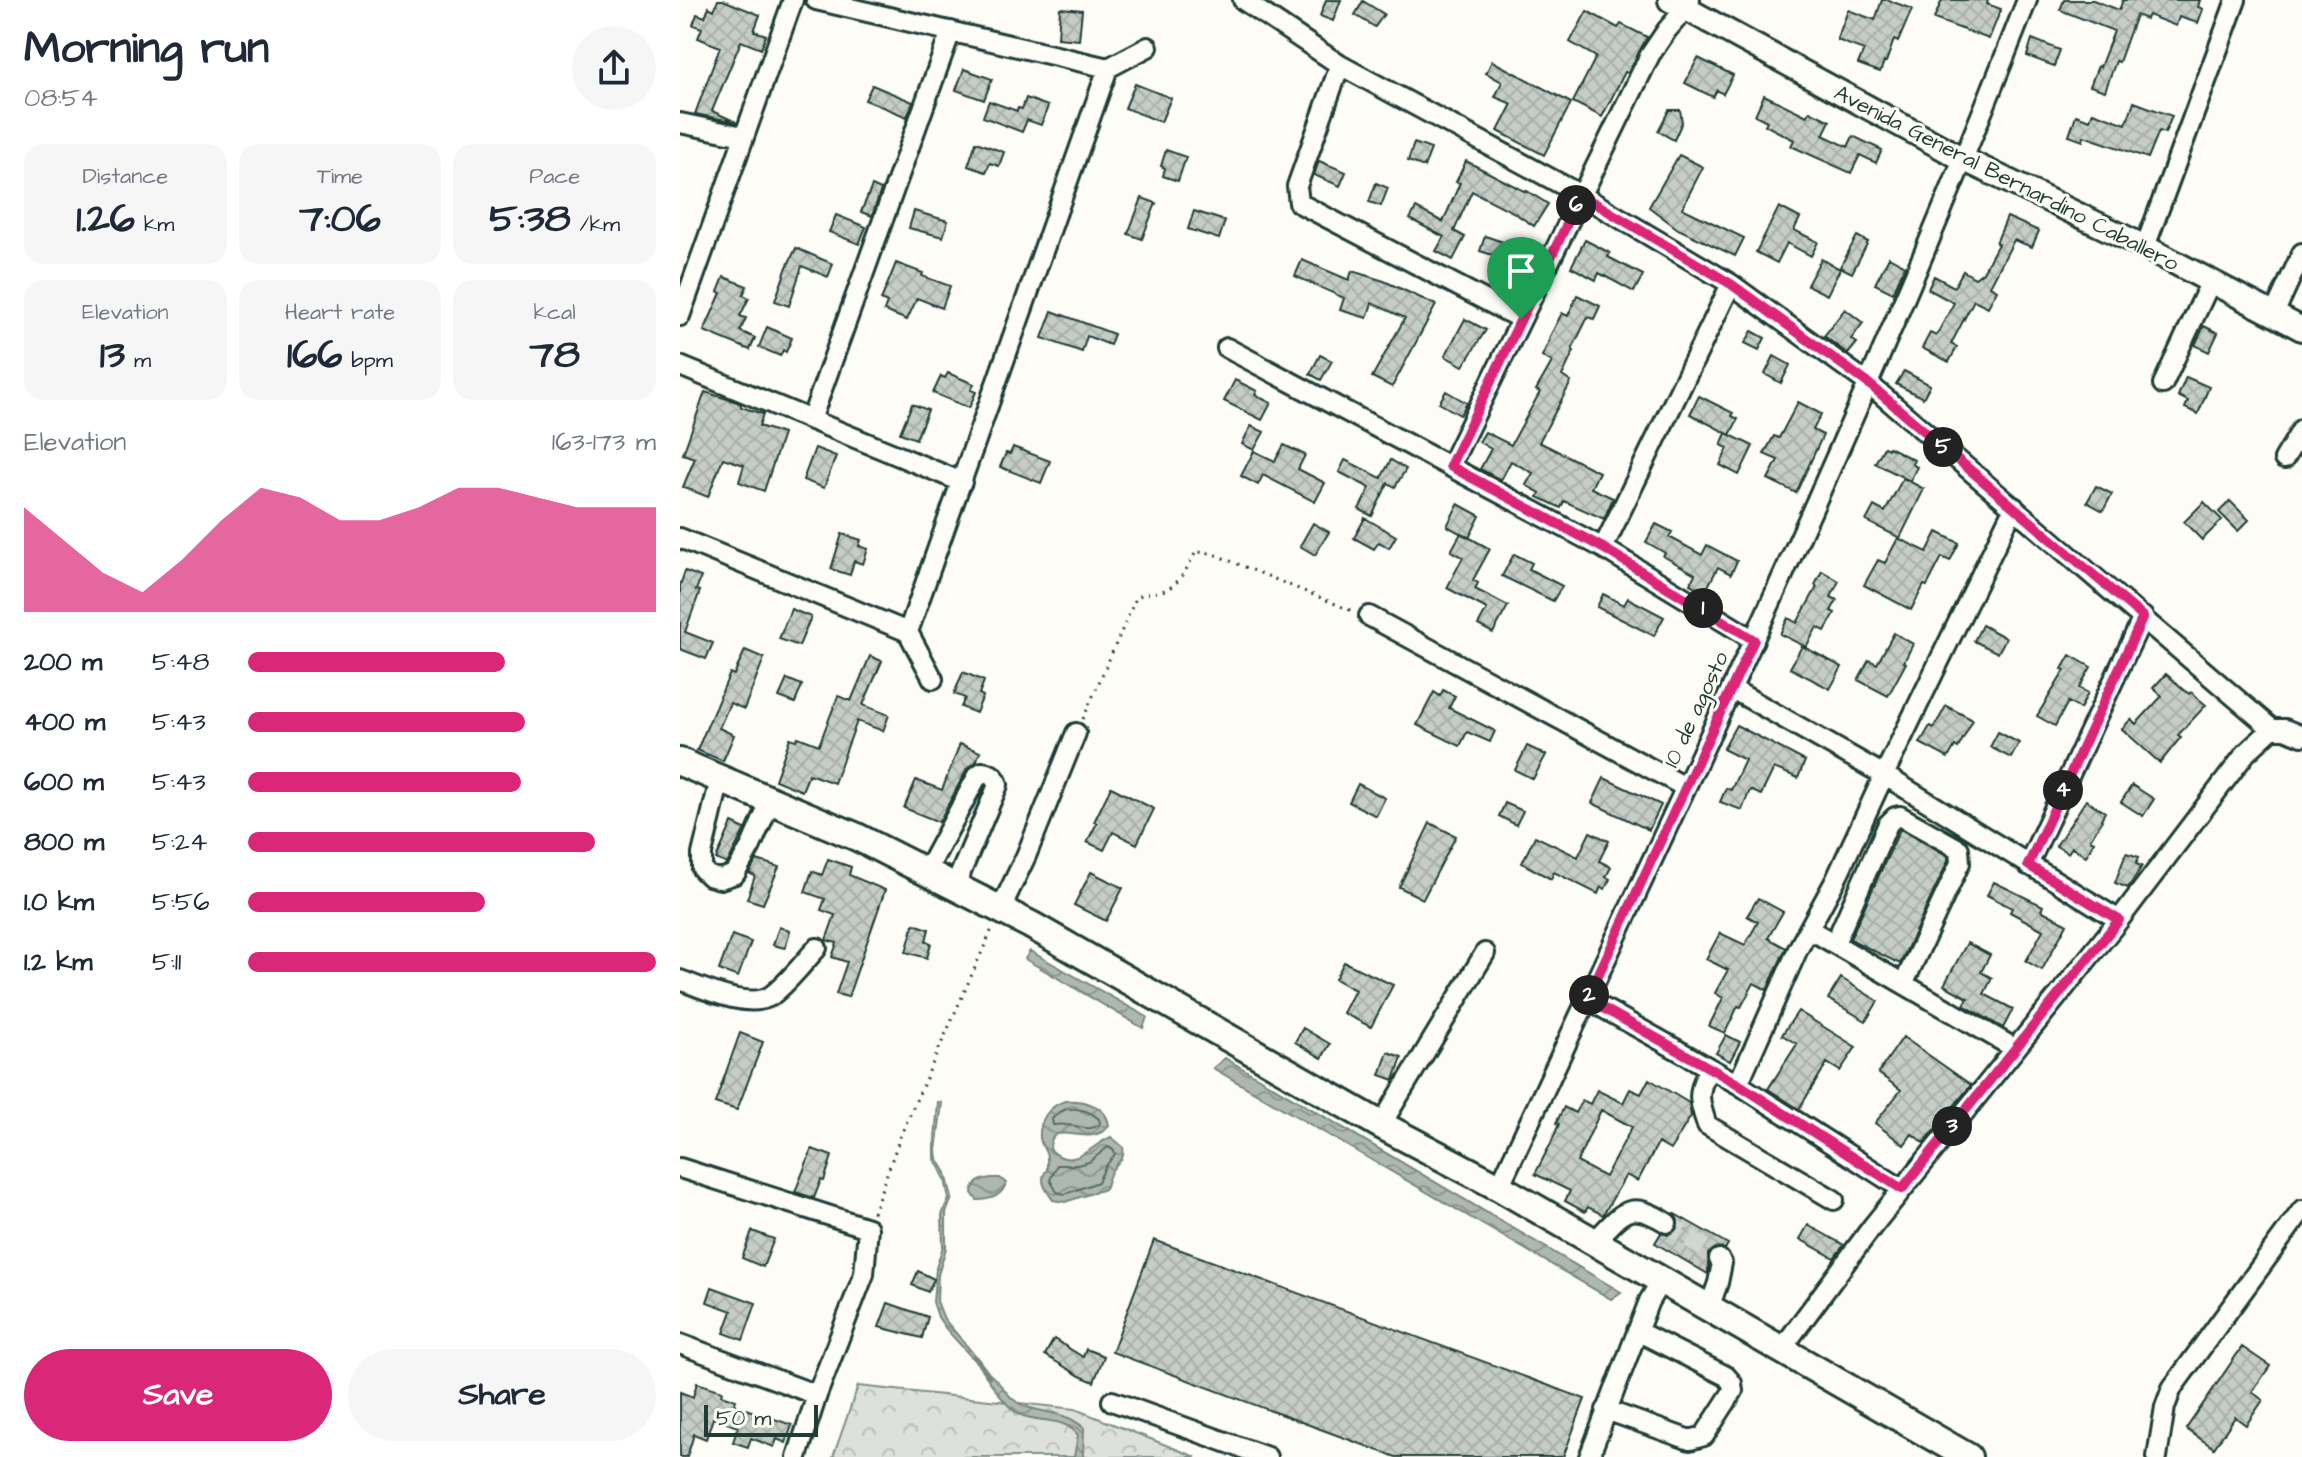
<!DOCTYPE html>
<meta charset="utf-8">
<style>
body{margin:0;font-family:"Architects Daughter",sans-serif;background:#f6f6f7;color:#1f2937;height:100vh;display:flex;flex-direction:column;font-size:30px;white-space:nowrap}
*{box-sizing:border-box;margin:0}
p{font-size:26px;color:#747a83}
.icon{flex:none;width:44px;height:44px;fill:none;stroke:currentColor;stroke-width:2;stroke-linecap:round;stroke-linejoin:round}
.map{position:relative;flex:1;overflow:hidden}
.drawer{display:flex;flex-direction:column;background:#fff;width:680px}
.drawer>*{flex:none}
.scale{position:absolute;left:24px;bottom:20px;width:114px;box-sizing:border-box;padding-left:8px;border:4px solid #1f3d34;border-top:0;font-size:22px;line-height:28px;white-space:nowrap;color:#1f3d34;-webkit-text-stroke:6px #fdfcf7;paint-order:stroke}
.pin{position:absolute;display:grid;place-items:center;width:68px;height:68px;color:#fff;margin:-82px -34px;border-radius:50% 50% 50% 0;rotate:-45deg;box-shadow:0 0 8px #0007}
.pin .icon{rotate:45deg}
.km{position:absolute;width:40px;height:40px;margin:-20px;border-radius:50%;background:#222;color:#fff;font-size:22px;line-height:40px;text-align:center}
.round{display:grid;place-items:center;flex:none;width:84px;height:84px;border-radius:42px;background:#f6f6f7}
.head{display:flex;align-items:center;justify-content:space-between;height:136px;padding:0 24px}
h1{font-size:44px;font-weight:700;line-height:60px}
.figures{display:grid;grid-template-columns:repeat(3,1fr);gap:12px;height:136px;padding:8px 24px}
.figures div{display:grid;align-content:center;border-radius:20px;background:#f6f6f7;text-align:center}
.figures b{font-size:40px;font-weight:700}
.figures small{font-size:22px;font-weight:400}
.figures p{font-size:22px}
.chart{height:224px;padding:16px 24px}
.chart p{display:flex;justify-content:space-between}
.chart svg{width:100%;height:144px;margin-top:8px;fill:#db2777;opacity:.7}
.button{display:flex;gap:16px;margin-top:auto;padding:16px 24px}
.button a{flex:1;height:92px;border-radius:48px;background:#db2777;color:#fff;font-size:32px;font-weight:700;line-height:92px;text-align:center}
.button a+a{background:#f6f6f7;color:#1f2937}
ul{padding:0 24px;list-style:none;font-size:26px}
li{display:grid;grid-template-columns:128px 96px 1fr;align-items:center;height:60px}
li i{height:20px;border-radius:10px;background:#db2777}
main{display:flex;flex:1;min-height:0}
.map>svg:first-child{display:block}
</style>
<main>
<section class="drawer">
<div class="head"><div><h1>Morning run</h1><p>08:54</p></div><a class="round"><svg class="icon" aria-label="share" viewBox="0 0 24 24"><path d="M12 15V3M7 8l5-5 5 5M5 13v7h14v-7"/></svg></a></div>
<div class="figures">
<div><p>Distance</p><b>1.26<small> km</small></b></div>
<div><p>Time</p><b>7:06</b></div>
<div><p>Pace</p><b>5:38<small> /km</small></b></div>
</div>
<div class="figures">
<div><p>Elevation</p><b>13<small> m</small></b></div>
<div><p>Heart rate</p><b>166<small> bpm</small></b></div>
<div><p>kcal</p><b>78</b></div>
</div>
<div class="chart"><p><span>Elevation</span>163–173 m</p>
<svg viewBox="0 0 160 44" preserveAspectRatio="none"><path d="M0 44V12L10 22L20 32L30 38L40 28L50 16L60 6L70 9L80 16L90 16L100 12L110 6L120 6L130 9L140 12L150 12L160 12V44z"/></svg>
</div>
<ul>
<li><b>200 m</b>5:48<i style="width:63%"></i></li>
<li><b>400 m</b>5:43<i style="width:68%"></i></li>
<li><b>600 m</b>5:43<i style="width:67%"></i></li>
<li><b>800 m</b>5:24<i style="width:85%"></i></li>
<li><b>1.0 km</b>5:56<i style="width:58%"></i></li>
<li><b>1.2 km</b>5:11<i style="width:100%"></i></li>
</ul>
<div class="button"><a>Save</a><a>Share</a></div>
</section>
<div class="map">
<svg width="1622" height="1457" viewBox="0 0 1622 1457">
<defs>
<pattern id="forest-crowns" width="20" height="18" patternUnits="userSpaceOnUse" patternTransform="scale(2)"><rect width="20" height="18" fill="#dde0db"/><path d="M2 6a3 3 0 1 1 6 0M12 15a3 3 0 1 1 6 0" fill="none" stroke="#bdc1bd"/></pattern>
<pattern id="water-waves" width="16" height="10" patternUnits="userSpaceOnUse" patternTransform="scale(2)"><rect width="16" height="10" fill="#aeb8b1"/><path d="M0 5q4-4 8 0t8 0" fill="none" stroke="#8d9791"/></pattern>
<pattern id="building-cross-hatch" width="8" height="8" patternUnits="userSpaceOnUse" patternTransform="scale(2)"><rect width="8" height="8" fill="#c6cdc7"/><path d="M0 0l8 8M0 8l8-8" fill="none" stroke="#aab1ac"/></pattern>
</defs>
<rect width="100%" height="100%" fill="#fdfcf7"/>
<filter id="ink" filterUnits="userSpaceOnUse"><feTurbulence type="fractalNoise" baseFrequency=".0125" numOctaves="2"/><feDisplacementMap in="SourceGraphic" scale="16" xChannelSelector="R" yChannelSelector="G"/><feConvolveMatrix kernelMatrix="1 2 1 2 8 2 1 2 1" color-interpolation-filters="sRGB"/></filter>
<g filter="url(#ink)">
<path fill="url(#forest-crowns)" stroke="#7e8e88" stroke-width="2" d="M178 1386 395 1409 516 1457H153Z"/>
<path fill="url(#water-waves)" stroke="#75877f" stroke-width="2" d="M350 951 467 1017 463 1028 345 959Z
M545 1058 941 1292 931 1299 533 1068Z
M385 1101C403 1100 427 1105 429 1126 407 1151 370 1115 370 1149 392 1173 411 1145 431 1137L443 1147C445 1160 439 1160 432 1170 429 1175 427 1183 425 1189L385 1202 373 1200C366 1190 358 1180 367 1170 367 1168 367 1157 367 1156 365 1149 360 1144 360 1137 359 1120 369 1106 385 1101Z
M258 1102 262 1103 256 1151 257 1158 266 1173 272 1198 266 1213V1248L258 1275 257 1301 264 1319 297 1358 294 1360 266 1329 258 1317 253 1302 256 1268 263 1246 262 1215 269 1199 265 1179 255 1159 254 1151Z
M311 1178H320L326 1183C322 1197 310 1200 297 1200L292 1193C293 1182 300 1180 311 1178Z
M308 1373C319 1380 324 1392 334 1400 355 1416 381 1407 404 1428L403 1457H394L398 1435C382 1415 359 1424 339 1414 325 1406 315 1388 305 1375Z"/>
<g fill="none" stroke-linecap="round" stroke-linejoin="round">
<path stroke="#586e66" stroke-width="2" d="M387 1109C399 1108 410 1111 419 1119L420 1124C408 1133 400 1125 386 1125 382 1124 377 1125 373 1125L372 1119 379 1112Z
M428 1147 434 1150 435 1154 425 1167 418 1182 385 1194 377 1192 370 1180 377 1165H397L409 1162Z"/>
<path stroke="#75877f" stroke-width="5" d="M294 1356 309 1376"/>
</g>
<path fill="url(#building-cross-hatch)" stroke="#1f3d34" stroke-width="2" fill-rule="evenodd" d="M38 0H43L80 15 74 31 86 35 81 49 61 41 32 111 56 122 15 114 40 47 18 38 22 28 13 25 17 14 25 17 29 7 34 10Z
M646 0H661L653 21 640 16Z
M1202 0H1208L1232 9 1218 42 1214 40 1206 62H1204L1200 72 1178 64 1184 50 1157 40 1168 10 1195 20Z
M1262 0H1308L1307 4 1321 9 1309 39 1254 19Z
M1384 0H1413L1439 10 1443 0H1520L1518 7 1523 9 1518 23 1499 17 1496 26 1468 15 1466 19 1456 15 1439 62 1436 61 1425 91 1410 86 1418 66 1420 67 1434 31 1380 10Z
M683 1 704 14 695 27 675 15Z
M380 8 402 10 399 40 378 38Z
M907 11 938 28 941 24 967 37 948 73 945 72 922 117 893 102 916 57 890 42Z
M1352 39 1380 50 1374 66 1347 56Z
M1018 58 1053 75 1043 94 1037 90 1033 97 1005 83Z
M812 61 891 103 864 155 818 131 832 104 815 97 822 82 806 73Z
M284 69 312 79 304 100 276 90Z
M455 84 491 98 481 122 445 108Z
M192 85 233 102 227 117 185 100Z
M1084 95 1127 116 1130 111 1150 121 1143 135 1168 147 1173 136 1202 150 1196 163 1180 155 1171 173 1111 146 1114 140 1085 125 1087 121 1075 115Z
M346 98 368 106 361 125 347 120 342 132 303 117 309 101 337 111 338 108 342 109Z
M1454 102 1492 116 1485 133 1479 131 1468 158 1404 136 1403 141 1389 136 1396 115 1410 120 1413 112 1446 124Z
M989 110H1000L1002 122 994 140 978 131Z
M296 142 324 152 319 166 310 163 306 172 288 166Z
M734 143 751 149 744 167 728 161Z
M486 150 506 157 498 181 483 176 485 168 481 166Z
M999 155 1023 167 1002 208 1064 238 1055 256 998 229 969 207Z
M639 161 666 172 660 186 634 175Z
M786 161 846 192 847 191 868 204 854 226 833 212 792 191 774 231 785 237 773 260 756 251 764 237 730 219 736 208 763 222 780 183 776 182Z
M696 183 708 188 701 206 689 202Z
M192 186 201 190 192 216 181 212Z
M462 198 476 203 462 239 448 234Z
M1099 207 1120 218 1114 230 1138 242 1131 256 1107 243 1097 263 1076 252Z
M234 211 268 221 263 237 229 228Z
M514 211 545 221 539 239 508 229Z
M156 215 186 227 179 244 149 232Z
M1327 217 1359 231 1352 247 1334 240 1310 286 1317 290 1308 307 1294 300 1271 344 1277 347 1269 362 1242 348 1250 333 1256 336 1274 303 1248 289 1254 276 1274 287 1283 271 1295 278 1303 272 1318 244 1316 243Z
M805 236 823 242 819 257 800 251Z
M1177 236 1188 242 1172 273 1160 267Z
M905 240 930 253 928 257 963 275 954 292 919 273 916 280 891 267Z
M116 248 153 264 148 277 122 266 109 306 95 301 107 267Z
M1209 257 1225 266 1213 293 1195 284Z
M1141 259 1160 269 1147 295 1127 285Z
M622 260 669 280 672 271 704 281 756 305 712 387 692 377 725 318 692 303 687 318 660 310 664 298 615 276Z
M216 263 243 273 242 276 270 286 262 308 237 298 227 320 204 311 207 303 201 300Z
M44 277 67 286 63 295 69 298 60 316 66 318 60 331 75 338 70 350 24 331 41 293 38 292Z
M897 295 920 306 914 319 908 317 896 341 892 350 894 351 882 376 891 382 859 442 919 472 911 488 933 498 924 519 884 501 881 508 858 497 860 493 846 485 853 473 831 461 821 480 800 469 811 449 799 442 805 432 831 445 860 392 856 390 872 362 862 356 870 339 869 338 882 313 888 316Z
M1165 309 1183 323 1171 339 1177 343 1168 354 1144 336Z
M372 311 434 334 430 345 407 336 402 352 362 338Z
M785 319 806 330 783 366 765 356Z
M1524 326 1538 333 1529 352 1515 345Z
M87 327 112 338 106 352 103 350 100 356 79 347Z
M1072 331 1085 338 1079 350 1065 343Z
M640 355 652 361 641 380 630 374Z
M1094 356 1110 365 1101 383 1085 374Z
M1224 371 1250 385 1243 398 1216 384Z
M268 373 294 384 291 390 296 392 289 408 253 393 261 376 265 378Z
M1506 377 1529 387 1518 414 1505 408 1508 401 1498 396Z
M555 380 577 391 575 395 591 403 582 420 544 401Z
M766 391 787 403 780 415 759 403Z
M25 392 57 402 61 404V407L83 414 79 426 103 434 84 491 59 482 64 465 43 458 28 497 3 487 15 458 3 454Z
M1019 396 1053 413 1052 416 1058 419 1050 435 1010 414Z
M1118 402 1141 414 1133 430 1143 435 1116 493 1088 479 1098 460 1084 454 1094 436 1099 438Z
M232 404 248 410 236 439 220 433Z
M571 426 584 432 574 450 562 444Z
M1046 433 1073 446 1059 475 1040 465 1048 448 1041 445Z
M604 445 625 455 618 469 645 483 635 502 583 475 578 485 561 476 574 451 595 461Z
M333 447 370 461 361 483 320 467 326 453 330 454Z
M1204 447 1208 449 1209 447 1234 460 1232 464 1237 467 1230 481 1195 463Z
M135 448 156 456 144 488 123 480Z
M665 460 701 478 711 460 726 469 715 487 708 483 692 516 679 509 690 488 659 472Z
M1223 478 1244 489 1220 538 1186 521 1194 506 1205 512Z
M1416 486 1432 494 1423 511 1407 502Z
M1550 501 1569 520 1558 531 1539 512Z
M1524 502 1542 520 1522 540 1504 522Z
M778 504 800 516 789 538 767 526Z
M685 518 716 536 709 548 699 542 694 549 674 538Z
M633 523 649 532 635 555 620 546Z
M976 524 992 532 989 537 1022 555 1027 545 1057 561 1051 574 1038 567 1025 592 1010 584 1015 574 983 556 985 553 966 542Z
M1257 532 1279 543 1270 561 1262 557 1247 586 1244 585 1231 610 1184 585 1198 560 1205 563 1218 538 1247 552Z
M781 533 810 549 793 580 798 583 795 589 828 606 813 633 798 625 807 609 767 588 783 557 771 551Z
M162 534 181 540 179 546 188 549 183 564 174 561 170 575 151 569Z
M834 554 852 563 849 569 882 586 873 601 822 576Z
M5 571 21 577 16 590 20 591 5 632 33 643 26 659 0 649V586Z
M1142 571 1159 581 1151 597 1157 600 1151 611 1155 613 1145 631 1137 627 1126 647 1100 634 1108 618 1117 623 1137 587 1135 585Z
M923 594 944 605 948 598 984 617 974 636 917 607Z
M111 609 131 617 119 646 99 639Z
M1302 625 1326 638 1318 653 1294 641Z
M1214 633 1233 644 1224 662 1226 663 1208 696 1178 680 1189 660 1197 664Z
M1122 646 1162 667 1150 689 1110 668Z
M65 650 84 658 64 709 50 703 39 728 54 735 43 761 17 750 50 673 54 675Z
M1390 655 1411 667 1399 688 1408 693 1400 709 1388 702 1375 726 1357 716 1385 670 1382 669Z
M190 656 202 661 183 705 209 715 203 731 177 721 154 783 129 774 122 791 95 780 110 738 116 740 118 737 139 745 158 696 171 701Z
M283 672 304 681 299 694 303 696 296 713 281 707 285 698 274 694Z
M1486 674 1509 694 1511 692 1526 705 1498 735 1501 737 1480 763 1442 729 1451 719 1456 724 1482 696 1473 688Z
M107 679 122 685 115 703 99 697Z
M763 690 775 696 769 708 815 731 810 742 787 732 780 746 737 725 754 692 760 696Z
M1266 706 1293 720 1278 748 1275 746 1268 758 1240 743 1250 726 1254 728Z
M1056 725 1125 761 1118 778 1094 768 1081 795 1070 790 1062 810 1040 802 1046 788 1051 790 1065 760 1043 749Z
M1318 732 1339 743 1331 758 1310 747Z
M280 744 300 752 296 762 287 769 259 822 224 808 236 780 262 790Z
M847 746 866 755 853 779 835 770Z
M924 778 981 805 969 830 912 803Z
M678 784 705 798 696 816 669 802Z
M1452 785 1474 799 1463 816 1441 802Z
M431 787 474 809 457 844 433 832 424 850 407 842 417 823 414 822Z
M1406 800 1425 812 1421 819 1422 820 1410 840 1414 842 1406 856 1392 847 1388 853 1376 846Z
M825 803 843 811 836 825 819 816Z
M52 823 65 829 47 864 36 859Z
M750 823 776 836 743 899 719 887Z
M1220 829 1268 856V861L1220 964 1170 939Z
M910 832 929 841 919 861 931 867 926 877 930 879 925 889 921 887 918 894 874 872 871 879 842 863 855 836 898 857Z
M1446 853 1459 857 1456 864 1462 866 1448 888 1435 883Z
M148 859 171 867 169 875 205 890 168 997 156 994 167 962 152 957 157 943 146 940 155 915 141 910 145 899 125 892 132 871 142 875Z
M77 860 99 867 83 904 67 899 75 876 69 873Z
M411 872 443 888 426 921 394 905Z
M1314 882 1363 906 1361 910 1387 924 1362 970 1346 961 1363 930 1330 912 1332 908 1307 895Z
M1078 898 1103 912 1088 938 1106 948 1087 990 1074 983 1061 1007 1058 1006 1045 1033 1029 1026 1043 998 1035 993 1048 970 1026 959 1040 933 1065 945 1078 922 1067 916Z
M234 924 249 929 246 941 251 943 247 958 226 952Z
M99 927 110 931 105 948 93 945Z
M52 935 71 942 58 977 39 970Z
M1287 943 1310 955 1301 972 1312 978 1304 994 1333 1009 1323 1028 1284 1005 1288 998 1264 985Z
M664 962 713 985 691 1027 663 1013 675 990 655 979Z
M1161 978 1198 1001 1186 1021 1148 999Z
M1118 1011 1176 1047 1160 1071 1147 1063 1119 1109 1088 1089 1117 1044 1102 1035Z
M623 1028 650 1044 642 1058 615 1042Z
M60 1033 83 1042 57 1110 35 1103Z
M1046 1035 1060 1042 1050 1061 1036 1053Z
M1223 1037 1291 1085 1244 1143 1232 1134 1224 1145 1195 1123 1221 1090 1198 1073Z
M708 1052 722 1057 714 1080 700 1075Z
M969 1079 1009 1103 1011 1116 990 1150 978 1143 958 1181 946 1175 923 1215 908 1207 905 1212 885 1201 890 1191 855 1174 871 1143 879 1124 876 1123 884 1107 895 1113 902 1100 910 1104 917 1090 943 1103 950 1089 961 1094ZM921 1110 952 1127 925 1177 897 1162Z
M132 1149 152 1156 144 1181 141 1180 134 1198 115 1192Z
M993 1213 1048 1244 1045 1249 1037 1247 1028 1254V1274L975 1243 981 1233 988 1235 997 1230 999 1222Z
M1128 1225 1164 1245 1154 1258 1120 1239Z
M72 1231 94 1239 83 1267 62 1258Z
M474 1240 905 1399 883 1457H716L432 1352Z
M238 1271 254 1279 248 1292 232 1285Z
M32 1287 76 1303 63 1340 44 1333 52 1311 27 1302Z
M208 1303 248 1317 242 1338 199 1327Z
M374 1339 403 1357 406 1349 424 1356 414 1382 400 1376 365 1355Z
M1562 1347 1590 1366 1572 1392 1583 1400 1566 1425 1555 1417 1534 1448 1506 1429Z
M17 1383 42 1391 41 1395 56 1400 54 1405 112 1425 106 1443 97 1439 94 1447 71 1438 68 1447 53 1442 58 1427 33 1418 26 1439 14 1434 7 1457H0V1392L13 1397Z"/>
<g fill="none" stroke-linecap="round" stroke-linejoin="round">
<path stroke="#d1d6d0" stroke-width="18" stroke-dasharray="18 9" stroke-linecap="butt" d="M987 1223 1039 1259"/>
<defs>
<path id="minor" d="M136 0 428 68 228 632
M563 0 660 65 901 195 1051 284 1189 384 1592 729
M660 65 617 186 619 203 841 319
M428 68 468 47
M0 123 63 136
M1465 247 1556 0
M1594 314 1622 253
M0 316 113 0
M547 348 923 548 1074 640
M0 366 282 482
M1483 384 1531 281
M131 420 271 31
M1604 459 1622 429
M770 466 970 55 987 30 1006 8 1010 0
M0 538 228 632 253 679
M923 548 1051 284
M689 616 1005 787
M1052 689 1204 775 1439 920
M40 779 22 854V869L29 876 40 879 55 874 71 846 91 800
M1348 865 1463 617
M246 872 298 775 302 772C311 773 316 776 318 785L275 886
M320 910 346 856 396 733
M1129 929 1334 1048
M1155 943 1208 824 1215 817 1220 816 1279 849 1280 863 1224 983
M0 980C22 988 71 1011 92 995 109 982 123 963 137 948
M907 999 1058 1084 1222 1189
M1029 1068C1017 1092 1018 1100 1027 1125L1154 1200
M1058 1084 1118 949 1155 881 1204 775 1334 507
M701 1125 805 953
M0 1168 188 1228 184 1274 137 1395 117 1457
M819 1187C1003 795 1189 404 1347 0
M914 1242C942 1213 948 1198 987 1223
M1029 1308 1038 1283 1042 1263 1039 1259
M0 1344 137 1395
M1101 1350 1192 1227 1439 920 1566 753 1592 729H1605L1622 736
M432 1401 587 1457
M926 1410 1010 1440 1024 1436 1053 1391 1052 1383 1046 1376 957 1331
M909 1457 969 1301 981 1281
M1477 1457 1485 1407 1492 1388 1622 1210"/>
<path id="major" d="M990 0 1285 160 1465 247 1622 329"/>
<path id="highway" d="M0 762 177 837 351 925 701 1125 819 1187 1288 1457"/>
</defs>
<use href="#minor" stroke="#1f3d34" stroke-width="24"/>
<use href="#major" stroke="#1f3d34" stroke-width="28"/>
<use href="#highway" stroke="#1f3d34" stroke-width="32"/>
<path stroke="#1f3d34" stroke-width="3" stroke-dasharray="2 6" stroke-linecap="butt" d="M403 719 456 598C465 592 472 594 482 591 500 586 507 567 516 552L531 553 675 612
M193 1213 220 1137 312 929"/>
<use href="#minor" stroke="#fdfcf7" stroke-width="18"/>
<use href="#major" stroke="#fdfcf7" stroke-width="22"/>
<use href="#highway" stroke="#fdfcf7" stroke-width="26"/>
</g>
</g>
<g fill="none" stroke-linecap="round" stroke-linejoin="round" filter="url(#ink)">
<defs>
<path id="route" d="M901 195 1051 284 1189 384 1463 617 1348 865 1439 920 1222 1189 1058 1084 907 999 1074 640 923 548 770 466Z"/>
</defs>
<use href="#route" stroke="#fff" stroke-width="16"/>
<use href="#route" stroke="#db2777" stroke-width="10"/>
</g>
<g text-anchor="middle" stroke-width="6" stroke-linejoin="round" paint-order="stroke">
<g font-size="22" fill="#1f3d34" stroke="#fdfcf7">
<text transform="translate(1327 177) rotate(27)" y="8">Avenida General Bernardino Caballero</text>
<text transform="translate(1015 709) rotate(-65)" y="8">10 de agosto</text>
</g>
</g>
</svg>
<div class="scale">50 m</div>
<div class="pin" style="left:841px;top:319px;background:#1e9e55"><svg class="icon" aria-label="arrive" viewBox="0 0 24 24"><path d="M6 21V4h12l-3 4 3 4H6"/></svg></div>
<b class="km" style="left:1023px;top:608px">1</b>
<b class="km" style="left:909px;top:995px">2</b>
<b class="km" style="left:1272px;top:1126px">3</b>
<b class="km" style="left:1383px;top:790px">4</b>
<b class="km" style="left:1263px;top:447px">5</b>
<b class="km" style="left:896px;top:205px">6</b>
</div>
</main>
